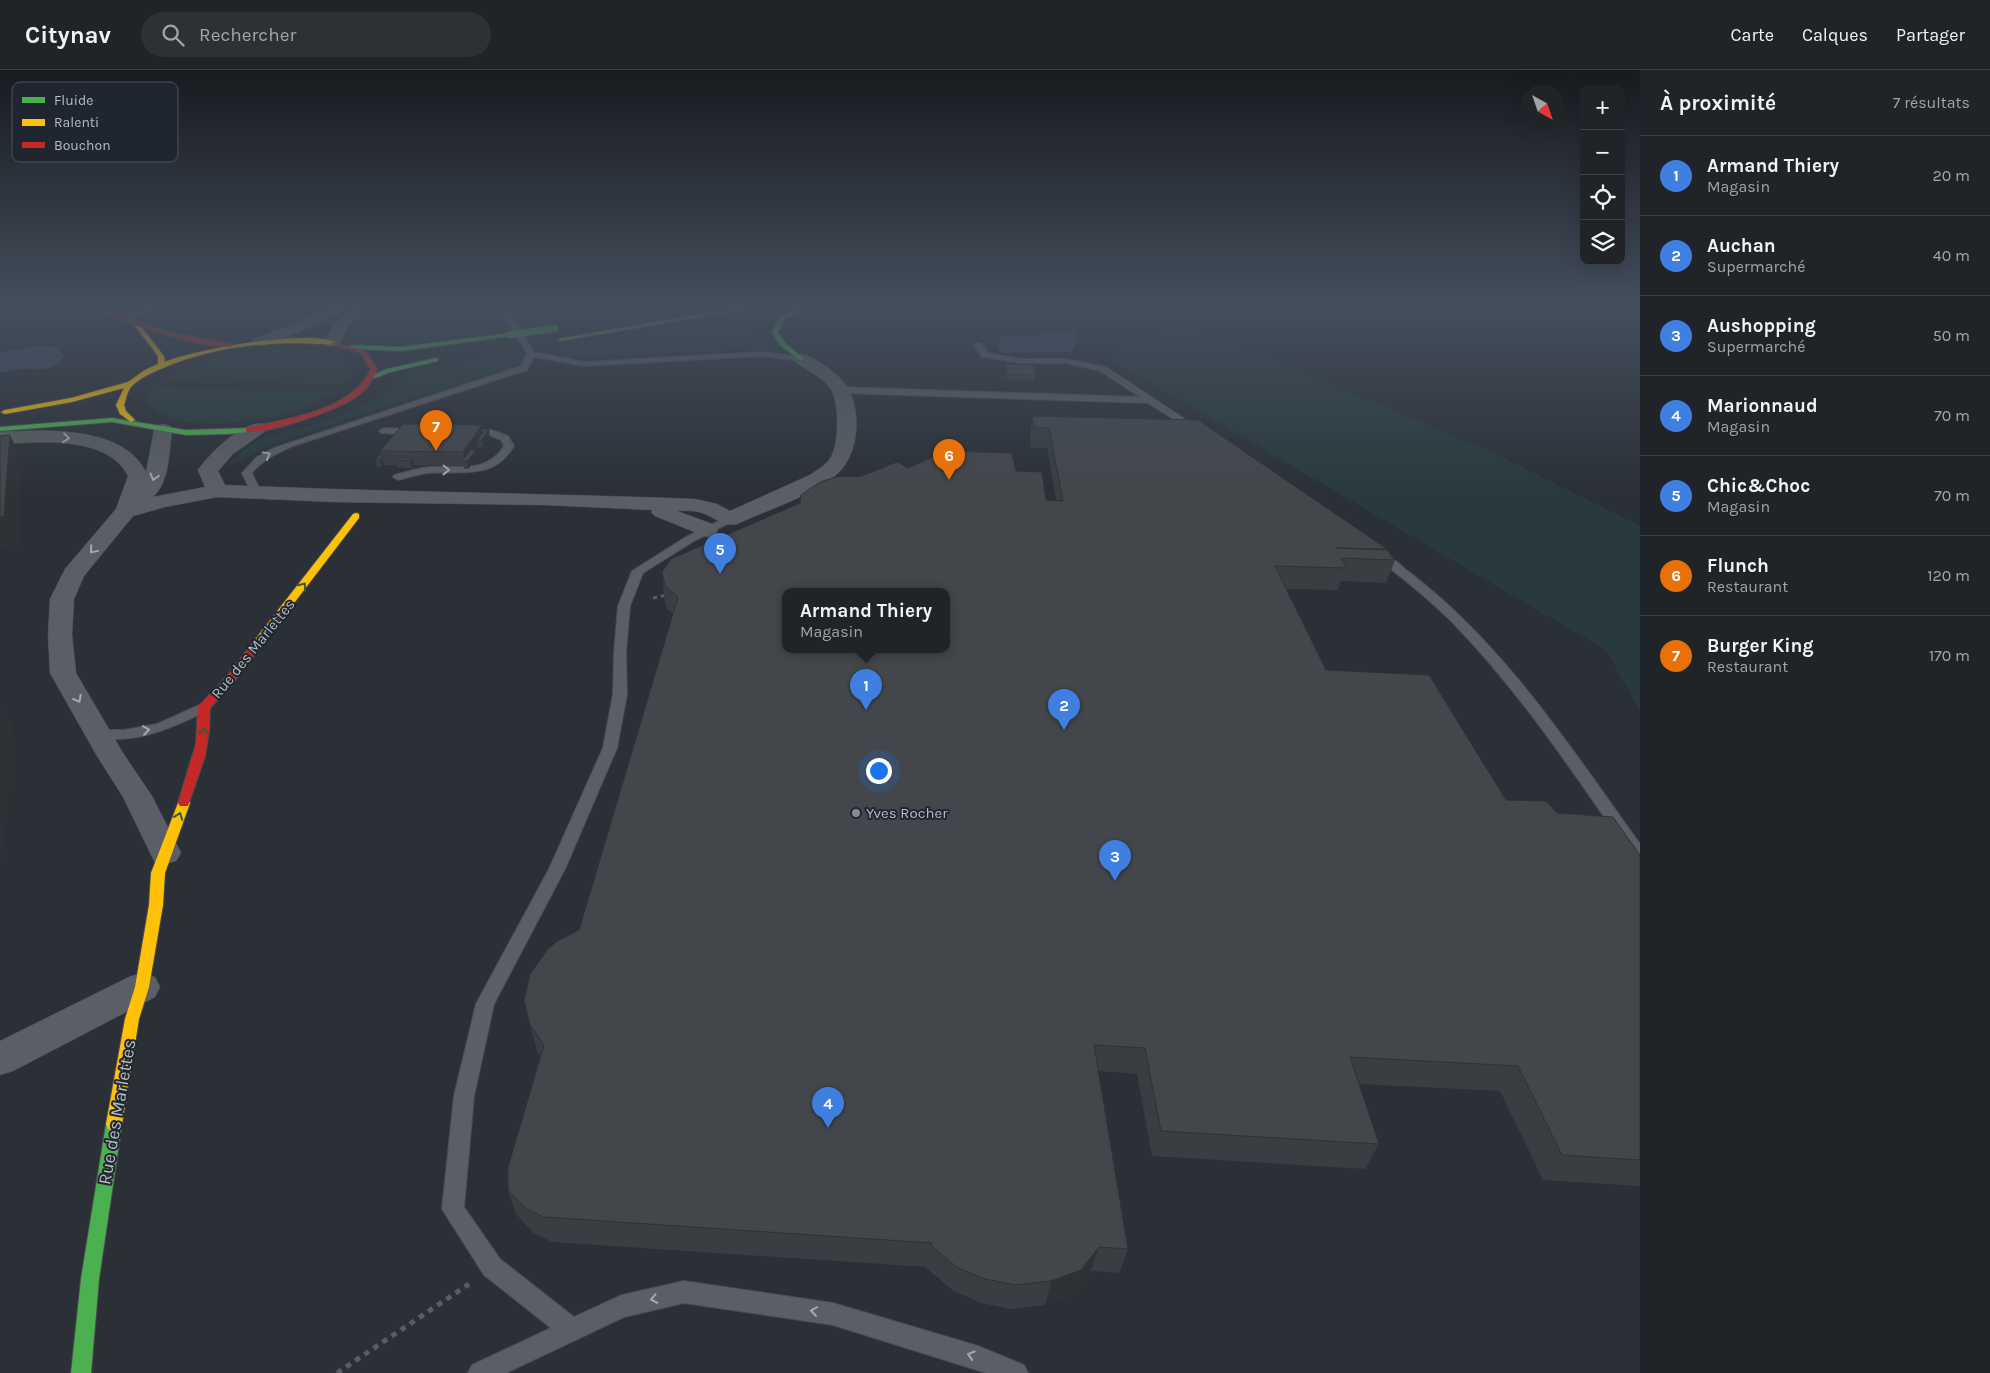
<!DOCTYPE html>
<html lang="fr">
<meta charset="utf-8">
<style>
:root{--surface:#202428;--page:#2d3034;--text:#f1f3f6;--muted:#a2a4a8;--line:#3d4145;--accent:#858b94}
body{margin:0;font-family:Karla,sans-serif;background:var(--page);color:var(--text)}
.controls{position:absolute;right:15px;top:15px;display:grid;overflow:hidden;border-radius:10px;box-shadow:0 5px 20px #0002}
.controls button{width:45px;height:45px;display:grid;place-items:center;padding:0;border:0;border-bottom:1px solid var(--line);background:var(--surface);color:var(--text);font:25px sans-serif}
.compass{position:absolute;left:1520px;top:15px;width:45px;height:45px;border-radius:50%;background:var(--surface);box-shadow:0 5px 20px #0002;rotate:140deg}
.you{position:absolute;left:878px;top:700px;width:18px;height:18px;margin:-12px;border:4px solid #fff;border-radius:50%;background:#1a73e8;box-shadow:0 0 0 8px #1a73e833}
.badge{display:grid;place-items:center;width:32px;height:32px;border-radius:50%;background:var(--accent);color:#fff;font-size:16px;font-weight:700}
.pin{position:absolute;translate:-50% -41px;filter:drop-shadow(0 1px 2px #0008)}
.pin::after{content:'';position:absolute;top:26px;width:18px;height:15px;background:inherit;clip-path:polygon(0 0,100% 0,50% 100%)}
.popup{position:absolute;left:782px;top:518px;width:168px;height:65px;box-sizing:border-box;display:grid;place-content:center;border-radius:10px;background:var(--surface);filter:drop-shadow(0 1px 4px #0005);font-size:16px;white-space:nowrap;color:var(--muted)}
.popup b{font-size:19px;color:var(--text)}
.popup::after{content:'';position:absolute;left:50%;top:100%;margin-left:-10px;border:10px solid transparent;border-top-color:var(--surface)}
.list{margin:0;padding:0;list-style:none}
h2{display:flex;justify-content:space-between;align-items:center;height:65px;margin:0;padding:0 20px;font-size:21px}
h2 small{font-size:16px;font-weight:400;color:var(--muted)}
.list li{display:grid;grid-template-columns:32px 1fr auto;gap:15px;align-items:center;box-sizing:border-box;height:80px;padding:0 20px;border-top:1px solid var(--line)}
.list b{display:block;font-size:19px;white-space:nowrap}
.list p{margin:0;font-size:16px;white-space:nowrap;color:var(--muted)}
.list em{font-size:16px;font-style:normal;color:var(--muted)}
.icon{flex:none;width:28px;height:28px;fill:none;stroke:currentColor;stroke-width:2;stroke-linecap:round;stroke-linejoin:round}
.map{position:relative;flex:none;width:1640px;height:1303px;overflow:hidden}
header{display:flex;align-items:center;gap:30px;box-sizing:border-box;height:70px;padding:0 25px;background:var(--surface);border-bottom:1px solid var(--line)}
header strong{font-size:24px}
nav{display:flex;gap:28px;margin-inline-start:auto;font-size:18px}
.search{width:350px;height:45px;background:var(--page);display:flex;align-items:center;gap:12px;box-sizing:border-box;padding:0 18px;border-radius:28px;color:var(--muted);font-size:19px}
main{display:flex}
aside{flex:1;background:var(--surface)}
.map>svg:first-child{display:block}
.green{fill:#293a3c}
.water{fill:#3c4a5d}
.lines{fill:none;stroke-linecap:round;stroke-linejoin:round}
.lane-casing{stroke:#494c51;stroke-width:2}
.street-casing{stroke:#494c51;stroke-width:1}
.fast-casing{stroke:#494c51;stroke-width:2}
.slow-casing{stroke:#494c51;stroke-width:2}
.jam-casing{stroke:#494c51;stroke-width:2}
.path-far2{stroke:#595d61;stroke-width:2.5;stroke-dasharray:3 3;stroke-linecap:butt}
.path-far1{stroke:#595d61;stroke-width:3;stroke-dasharray:4 4;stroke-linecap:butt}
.path{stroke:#595d61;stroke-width:5;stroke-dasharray:5.5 5.5;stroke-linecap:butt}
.lane{fill:#5b5e64;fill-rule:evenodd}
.street{fill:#5b5e64;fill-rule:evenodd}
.fast{fill:#4caf50;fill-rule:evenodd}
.slow{fill:#ffc107;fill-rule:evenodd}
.jam{fill:#c62828;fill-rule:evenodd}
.fast-bridge-casing{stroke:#494c53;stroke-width:8;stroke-linecap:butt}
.fast-bridge{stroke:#4caf50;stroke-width:7}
.wall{fill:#3a3d41}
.shaded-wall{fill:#2f3235}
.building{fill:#43474c;stroke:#2f3235;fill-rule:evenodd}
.oneway{stroke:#a4a9b2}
.oneway2{stroke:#315d3d}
.poi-dot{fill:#858b94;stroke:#1f2630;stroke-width:2}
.labels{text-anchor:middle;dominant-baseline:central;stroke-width:4;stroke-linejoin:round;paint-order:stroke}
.street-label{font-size:15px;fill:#b6bcc6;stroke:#1f2630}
.poi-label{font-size:15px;fill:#b6bcc6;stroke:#1f2630;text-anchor:start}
.near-street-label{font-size:18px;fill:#b6bcc6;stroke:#1f2630}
.key{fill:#1f2630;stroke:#4c535d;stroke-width:1}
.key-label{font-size:14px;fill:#b6bcc6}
</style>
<header>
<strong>Citynav</strong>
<div class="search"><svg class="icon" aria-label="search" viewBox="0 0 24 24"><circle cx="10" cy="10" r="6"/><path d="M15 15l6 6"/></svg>Rechercher</div>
<nav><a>Carte</a><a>Calques</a><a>Partager</a></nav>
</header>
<main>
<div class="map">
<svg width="1640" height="1303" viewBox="0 0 1640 1303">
<rect width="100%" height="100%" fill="#2b3036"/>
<!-- green -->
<path class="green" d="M368,237H483L503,262C470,266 384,281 355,268C352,266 349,263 346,260L355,246Z
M769,241L755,258L757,266L778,280L757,279L585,287L569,286L546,277Z
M1186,253L1494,383L1640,456V641L1606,580L1111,290L1131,266Z
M295,278C308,279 358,283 352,305C352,308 348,312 346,315L271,313V310C256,304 248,312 234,313C210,315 184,312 160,311C203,287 247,280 295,278Z
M517,283C517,296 510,298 499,302L372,341L274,374L227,397L243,380L264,368L319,353L351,341L375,329L404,306L428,298Z
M151,317L341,320C327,328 312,336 296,341C261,351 165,369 146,328Z"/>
<!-- water -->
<path class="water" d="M1051,261H1077L1074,278L1069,282L1002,283L998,276L1000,266H1038Z
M35,276L56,277L64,286C54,305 37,297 20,299C13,299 7,302 0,303V283Z"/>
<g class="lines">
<!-- lane casing -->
<g class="lane-casing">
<path id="lane" d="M148,237H160L125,251L118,249Z
M499,237H507L534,282L584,292L762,282L801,287L805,289L801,291L762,286L584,296L534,287L527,300L293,376C278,383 263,389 252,403L261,422L260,424H252L242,403L257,387L274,378L521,296L527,284Z
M975,273H981L988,283L1020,289H1066L1106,297L1200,359L1198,361H1192L1148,333L841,323L837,320L841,317L1140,327L1100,301L1066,293H1020L985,287H982L974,275Z
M384,358L415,359L420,362L415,365L381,363L379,361Z
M472,360H492L508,366L514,376C493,411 463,400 429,403C418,404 408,408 398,410L393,407L394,405C406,402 418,398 429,397C457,395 487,404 504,376L501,370L491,366L469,365V361Z
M729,446L734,449L733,451L694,471L643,503L630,536L626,583L627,624L617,678L565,799L494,934L474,1026L464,1137L500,1189L574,1247L622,1225L684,1211L833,1233L978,1276L1024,1295L1028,1303H986L833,1255L684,1233L624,1247L506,1303H468L472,1295L551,1258L484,1205L442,1139L454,1026L476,934L549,799L603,678L613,624L614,583L618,536L632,501L686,467Z
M1378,481C1389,483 1400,495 1409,502C1504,574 1571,678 1640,774V792L1634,790C1577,708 1522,624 1452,552C1428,528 1401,507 1374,486L1372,484L1374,482Z
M204,633L211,637L209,640C173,657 133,677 92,666L90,663L92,660H124L157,654Z"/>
</g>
<!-- street casing -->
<g class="street-casing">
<path id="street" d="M329,237H348L346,240L316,255L266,275H254L252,272L254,269L306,249Z
M351,237H368L348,256L338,276H326L324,273L334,254Z
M801,284C818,288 840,304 849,320C862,345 858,387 836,405C808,428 769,439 737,454C722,457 715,447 702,443C694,440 685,441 677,441L715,455L718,460L715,465L707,467L655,446L651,442L653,440L545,435L334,432L217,427L165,437L133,446L84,506L74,529L72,565L76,603L123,683L152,726L181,783L176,791L165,794L154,791L123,727L97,686L50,603L48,565L50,529L65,499L116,439L128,406C108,365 39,372 0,374V362C46,360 122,355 146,402L154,360L156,356L163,354L170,356L172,360C169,382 170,411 153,427L205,417L198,400C209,384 244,349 264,354L266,358L264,362L233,384L218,401L225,415C381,422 538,423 695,429L717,434L730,441L810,405C817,400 826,395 831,387C839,372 840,332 830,318C822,307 807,300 795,292L793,289L795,286Z
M142,903L155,907L160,917L155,927L13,1001L0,1005V971L129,907Z"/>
</g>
<!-- fast casing -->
<g class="fast-casing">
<path id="fast" d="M744,237H759L560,271L557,269Z
M797,237H805L785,249L778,262L785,273L803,288L804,289L801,291L780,275L772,262L780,247Z
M510,263L513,265L512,266L401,281L352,279L349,277L352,275L401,277Z
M436,288L438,289V291L391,302L372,309L369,307L387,299Z
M112,348L186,360L249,358L253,360L249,362L228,364L186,365L112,352L0,361V357Z
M114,1047L120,1049L122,1054L99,1209L91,1303H71L81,1209L106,1054L108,1049Z"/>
</g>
<!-- slow casing -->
<g class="slow-casing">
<path id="slow" d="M135,254H139L164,286L165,292C192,280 313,258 337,273L334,275C278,270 216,275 163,298C152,303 139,308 131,317C127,322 126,330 124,335L126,341L135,350L131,352L120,344L116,335L124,318L72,332L5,344L1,342L5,340L71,328L128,312L145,300L158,294V286L135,256Z
M356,443L359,444V448L262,575H254L253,573L254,571L353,444Z
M184,729L188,730L190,733L165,803L163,835L149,917L139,949L122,1054L120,1059L114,1061L108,1059L106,1054L125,949L135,917L149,835L151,803L178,733L180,730Z"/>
</g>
<!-- jam casing -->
<g class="jam-casing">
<path id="jam" d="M93,237H101L131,250L164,261L235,275C219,285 111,250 93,237Z
M332,272L365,281L377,299C373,309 369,317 360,324C342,339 269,364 246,362V358C287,349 352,341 371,299L361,283L332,274Z
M258,570L263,573L262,575L236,609L210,638L209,662L205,686L188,736H180L178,733L196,674L198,637L228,605L254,571Z"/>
</g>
<!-- path-far2 -->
<path class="path-far2" d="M665,525H667"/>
<!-- path-far1 -->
<path class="path-far1" d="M653,528L667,525"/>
<!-- path -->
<path class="path" d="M337,1303L469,1214"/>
<!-- lane -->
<use href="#lane" class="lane"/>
<!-- street -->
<use href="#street" class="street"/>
<!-- fast -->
<use href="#fast" class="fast"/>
<!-- slow -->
<use href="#slow" class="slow"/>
<!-- jam -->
<use href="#jam" class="jam"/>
<!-- fast-bridge casing -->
<g class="fast-bridge-casing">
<path id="fast-bridge" d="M510,265L555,258"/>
</g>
<!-- fast-bridge -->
<use href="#fast-bridge" class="fast-bridge"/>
</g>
<!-- wall -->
<path class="wall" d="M1006,294L1035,305L1034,311L1007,310L1006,301Z
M1032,346L1387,479L1386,480L1395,490L1386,513L1341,511L1338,520L1286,519L1326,600L1506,730L1557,743L1640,785V1116L1543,1110L1500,1021L1359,1014L1379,1074L1365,1099L1152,1086L1137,1004L1098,1001L1128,1179L1119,1203L1091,1201L1073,1224L1045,1235L1011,1239L981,1233L954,1221L926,1198V1197L552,1172L533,1163L516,1144L508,1120L541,987L537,981L530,955L579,860L673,544L667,539L664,525L662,502L862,406L908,398L1016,401L1046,430H1056L1047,378H1031L1030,366Z
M482,355L483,363L490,367L484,377L478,378L476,381L477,387L468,399H464V396L414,395L412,398H398L397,395H384L382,397H377L375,390L381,383L380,381Z"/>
<!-- shaded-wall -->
<path class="shaded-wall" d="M482,355L484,368L489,360L490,367L484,377L482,370H477L478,378L476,381L477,387L468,399L467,392H465L463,382Z
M10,365L23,392L19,475L0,479V447Z
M382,387L384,395L382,397L380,390Z
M412,388L414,395L412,398L410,391Z
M0,634L11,653L7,751L3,753L2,792H0Z
M1099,1177L1091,1201L1073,1224L1045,1235L1051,1211Z"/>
<!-- building -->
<path class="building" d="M1006,294L1034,295L1035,305L1007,304Z
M1032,346L1198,350L1387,479L1336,478L1387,480L1395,490L1341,488L1346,498L1275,496L1326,600L1429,605L1506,730L1546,731L1557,743L1613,747L1640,785V1090L1562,1085L1518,996L1350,987L1379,1074L1161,1061L1145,978L1094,975L1128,1179L1099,1177L1081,1200L1051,1211L1016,1215L985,1209L958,1198L929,1174L932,1173L544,1147L525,1138L508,1120V1097L544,975L530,955L524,931L530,904L548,879L556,872L579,860L678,527L665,516L662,502L671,489L800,433L801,425L820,412L836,407L862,406L897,392L908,398L946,381L1012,383L1016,401L1042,402L1046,430L1063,431L1049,358H1034ZM786,521H946V579H786Z
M403,354L482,355L463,382L380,381Z
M485,360H489L482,370H477Z
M10,365L4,446L0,447V366Z
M471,380H476L467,392L462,391Z
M381,383L382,387L380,390H375Z
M396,388H412L410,391L396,390Z"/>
<!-- one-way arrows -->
<defs><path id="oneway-chevron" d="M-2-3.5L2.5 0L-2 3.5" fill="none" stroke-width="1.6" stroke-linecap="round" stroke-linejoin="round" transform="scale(1.25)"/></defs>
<g class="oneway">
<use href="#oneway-chevron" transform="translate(66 368) rotate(7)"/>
<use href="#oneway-chevron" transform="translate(267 385) rotate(-29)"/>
<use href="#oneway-chevron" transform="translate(446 400) rotate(1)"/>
<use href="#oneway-chevron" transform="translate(154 407) rotate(106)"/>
<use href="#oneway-chevron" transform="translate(93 480) rotate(130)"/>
<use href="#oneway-chevron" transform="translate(78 629) rotate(61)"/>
<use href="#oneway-chevron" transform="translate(146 660) rotate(-8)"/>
<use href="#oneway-chevron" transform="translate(654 1229) rotate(168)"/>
<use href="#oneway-chevron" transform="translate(814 1241) rotate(-172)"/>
<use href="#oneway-chevron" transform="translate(971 1285) rotate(-163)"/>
</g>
<g class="oneway2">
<use href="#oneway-chevron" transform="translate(303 516) rotate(-52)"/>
<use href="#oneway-chevron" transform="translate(204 661) rotate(-82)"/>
<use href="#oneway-chevron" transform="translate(179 746) rotate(-70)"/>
</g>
<!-- sky -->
<linearGradient id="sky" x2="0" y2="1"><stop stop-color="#181a1e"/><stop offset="0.56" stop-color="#444e5d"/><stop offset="1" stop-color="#444e5d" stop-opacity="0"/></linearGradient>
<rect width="1640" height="420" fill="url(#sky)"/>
<!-- markers -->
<circle class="poi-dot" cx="856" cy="743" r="5"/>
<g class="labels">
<!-- street labels -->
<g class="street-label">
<text transform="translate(253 579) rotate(-51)">Rue des Marlettes</text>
</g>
<!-- poi labels -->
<g class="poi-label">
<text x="866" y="743">Yves Rocher</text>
</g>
<!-- near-street labels -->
<g class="near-street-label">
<text transform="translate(117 1042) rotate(-80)">Rue des Marlettes</text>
</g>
</g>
<!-- legend -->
<rect x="12" y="12" width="166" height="80" rx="8" class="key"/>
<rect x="22" y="27" width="23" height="6" fill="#4caf50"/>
<rect x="22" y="49" width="23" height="7" fill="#ffc107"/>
<rect x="22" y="72" width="23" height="6" fill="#c62828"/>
<g class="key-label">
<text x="54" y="35">Fluide</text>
<text x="54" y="57">Ralenti</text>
<text x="54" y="80">Bouchon</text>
</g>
</svg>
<div class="controls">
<button>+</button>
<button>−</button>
<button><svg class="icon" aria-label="locate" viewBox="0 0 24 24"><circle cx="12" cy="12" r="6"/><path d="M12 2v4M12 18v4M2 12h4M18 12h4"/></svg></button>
<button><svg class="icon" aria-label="layers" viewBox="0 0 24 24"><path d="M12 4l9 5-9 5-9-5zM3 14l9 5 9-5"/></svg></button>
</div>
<svg class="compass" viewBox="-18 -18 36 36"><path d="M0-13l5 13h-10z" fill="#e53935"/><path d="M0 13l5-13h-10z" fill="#a2a4a8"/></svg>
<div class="you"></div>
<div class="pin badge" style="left:866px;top:640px;background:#3f7fe0">1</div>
<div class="popup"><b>Armand Thiery</b>Magasin</div>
<div class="pin badge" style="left:1064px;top:660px;background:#3f7fe0">2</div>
<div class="pin badge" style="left:1115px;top:811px;background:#3f7fe0">3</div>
<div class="pin badge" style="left:828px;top:1058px;background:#3f7fe0">4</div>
<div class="pin badge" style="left:720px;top:504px;background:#3f7fe0">5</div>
<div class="pin badge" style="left:949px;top:410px;background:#e8710a">6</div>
<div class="pin badge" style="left:436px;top:381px;background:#e8710a">7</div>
</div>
<aside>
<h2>À proximité<small>7 résultats</small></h2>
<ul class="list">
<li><span class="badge" style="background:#3f7fe0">1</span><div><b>Armand Thiery</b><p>Magasin</p></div><em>20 m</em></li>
<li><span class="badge" style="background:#3f7fe0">2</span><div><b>Auchan</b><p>Supermarché</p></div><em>40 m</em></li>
<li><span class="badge" style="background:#3f7fe0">3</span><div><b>Aushopping</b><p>Supermarché</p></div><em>50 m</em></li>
<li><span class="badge" style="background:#3f7fe0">4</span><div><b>Marionnaud</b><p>Magasin</p></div><em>70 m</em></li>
<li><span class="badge" style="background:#3f7fe0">5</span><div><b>Chic&amp;Choc</b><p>Magasin</p></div><em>70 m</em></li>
<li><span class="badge" style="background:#e8710a">6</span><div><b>Flunch</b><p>Restaurant</p></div><em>120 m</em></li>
<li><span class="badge" style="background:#e8710a">7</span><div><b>Burger King</b><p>Restaurant</p></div><em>170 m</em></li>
</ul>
</aside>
</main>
